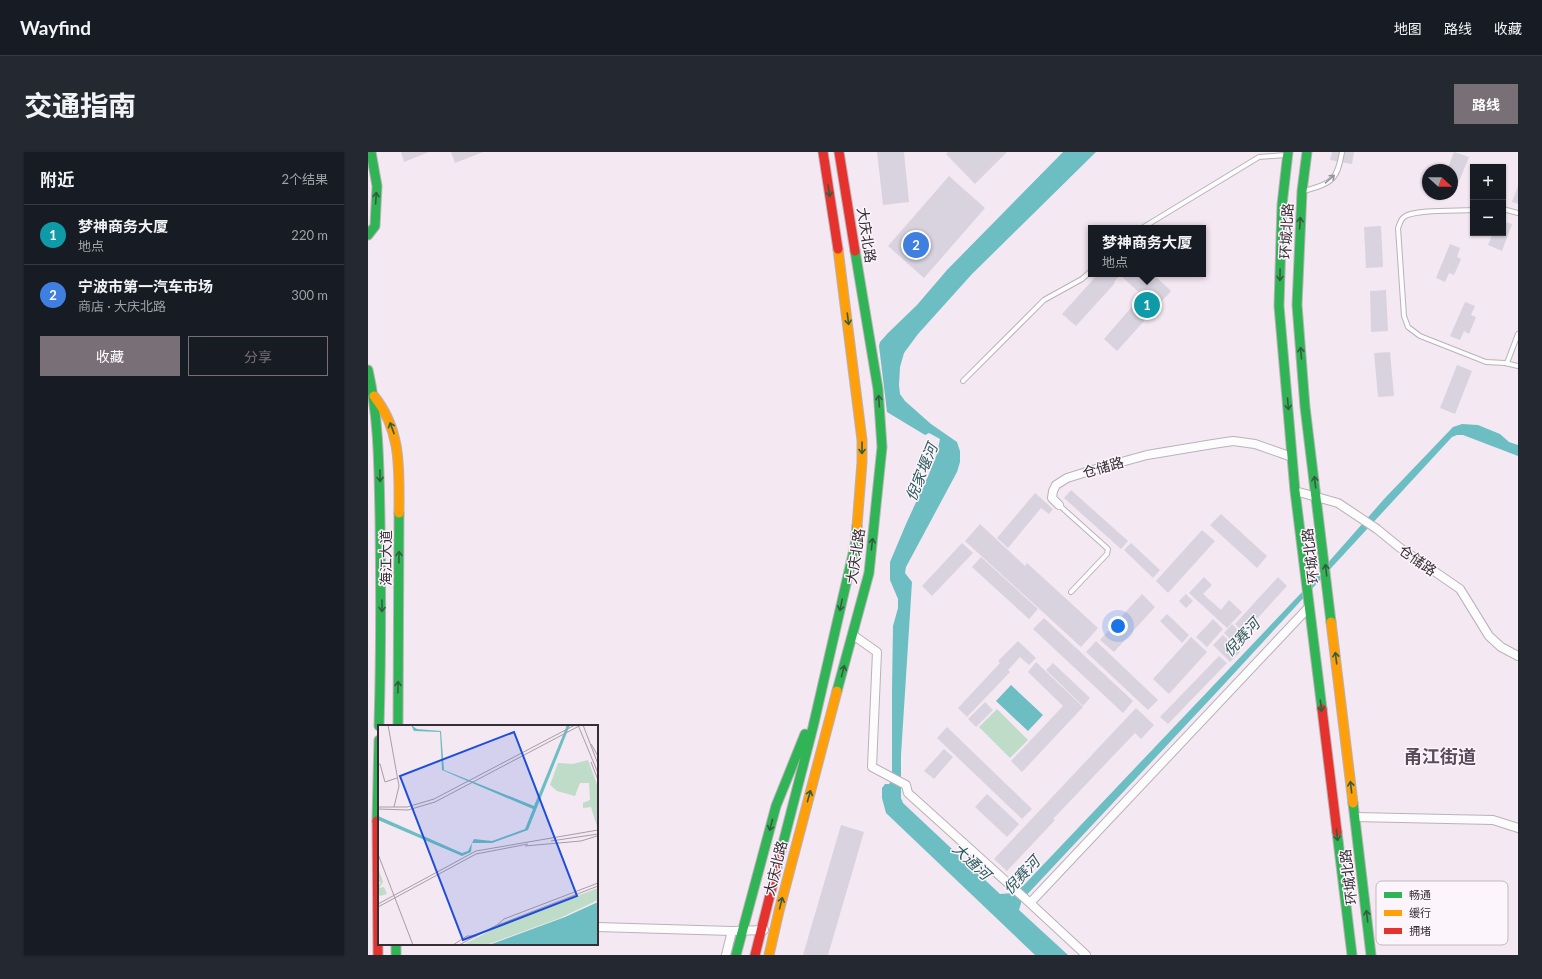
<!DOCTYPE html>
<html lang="zh">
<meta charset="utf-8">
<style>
:root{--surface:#171b24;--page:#242831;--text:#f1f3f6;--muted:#9ea1a6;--line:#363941;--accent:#786f77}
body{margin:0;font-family:Lato,"Noto Sans SC",sans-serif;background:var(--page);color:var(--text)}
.controls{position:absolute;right:12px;top:12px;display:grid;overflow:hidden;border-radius:0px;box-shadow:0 1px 3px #0004}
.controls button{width:36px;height:36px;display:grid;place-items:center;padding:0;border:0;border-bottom:1px solid var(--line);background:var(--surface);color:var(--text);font:20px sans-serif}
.compass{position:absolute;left:1054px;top:12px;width:36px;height:36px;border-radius:50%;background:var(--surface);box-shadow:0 1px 3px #0004;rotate:111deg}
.you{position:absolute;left:750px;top:474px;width:14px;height:14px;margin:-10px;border:3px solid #fff;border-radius:50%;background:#1a73e8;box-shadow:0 0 0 6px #1a73e833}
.badge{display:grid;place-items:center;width:26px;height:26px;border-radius:50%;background:var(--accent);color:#fff;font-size:13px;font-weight:700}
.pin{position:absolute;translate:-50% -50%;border:2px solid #fff;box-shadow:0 1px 4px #0006}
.popup{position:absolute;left:720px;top:73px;width:118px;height:52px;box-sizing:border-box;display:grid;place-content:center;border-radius:0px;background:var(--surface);filter:drop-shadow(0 1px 3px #0005);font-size:13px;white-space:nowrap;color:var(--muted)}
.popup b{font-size:15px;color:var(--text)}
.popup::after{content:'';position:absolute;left:50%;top:100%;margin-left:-8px;border:8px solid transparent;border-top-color:var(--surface)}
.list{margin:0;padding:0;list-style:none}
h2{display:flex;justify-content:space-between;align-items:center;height:52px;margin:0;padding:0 16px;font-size:17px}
h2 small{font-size:13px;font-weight:400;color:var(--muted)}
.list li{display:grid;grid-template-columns:26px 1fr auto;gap:12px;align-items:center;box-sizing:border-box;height:60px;padding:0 16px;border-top:1px solid var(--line)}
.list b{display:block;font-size:15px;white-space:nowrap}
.list p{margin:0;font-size:13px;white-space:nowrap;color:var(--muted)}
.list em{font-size:13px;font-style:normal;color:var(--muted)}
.actions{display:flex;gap:8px;padding:12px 16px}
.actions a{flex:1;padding:9px 0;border:1px solid var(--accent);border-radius:0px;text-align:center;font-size:14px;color:var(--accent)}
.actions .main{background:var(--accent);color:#fff}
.map{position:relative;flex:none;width:1150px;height:803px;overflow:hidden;border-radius:0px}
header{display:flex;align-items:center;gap:24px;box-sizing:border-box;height:56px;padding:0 20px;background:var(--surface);border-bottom:1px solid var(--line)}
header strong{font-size:19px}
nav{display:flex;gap:22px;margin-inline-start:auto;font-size:14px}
.intro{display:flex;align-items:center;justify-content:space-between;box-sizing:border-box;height:96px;padding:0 24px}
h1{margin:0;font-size:28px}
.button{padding:10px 18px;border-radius:0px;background:var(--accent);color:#fff;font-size:14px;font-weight:700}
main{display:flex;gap:24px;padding:0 24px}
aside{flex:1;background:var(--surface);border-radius:0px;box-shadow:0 1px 3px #0004}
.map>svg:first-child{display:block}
.green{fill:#bedcc7}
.water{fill:#6dbec3}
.building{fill:#d9d3df}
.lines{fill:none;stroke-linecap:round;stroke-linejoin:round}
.lane-casing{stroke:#bab2b9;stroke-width:6}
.street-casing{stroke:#bab2b9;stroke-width:10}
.fast-casing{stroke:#bab2b9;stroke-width:11}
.slow-casing{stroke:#bab2b9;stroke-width:11}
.jam-casing{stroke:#bab2b9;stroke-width:11}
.lane{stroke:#fdfcfd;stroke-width:4}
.street{stroke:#fdfcfd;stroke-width:8}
.fast{stroke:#30b455;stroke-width:9}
.slow{stroke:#ff9f0a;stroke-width:9}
.jam{stroke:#e5322d;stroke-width:9}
.oneway{stroke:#9a9599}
.oneway2{stroke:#345d40}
.labels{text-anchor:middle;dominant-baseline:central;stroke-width:3;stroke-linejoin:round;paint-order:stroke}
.street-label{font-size:14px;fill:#362e35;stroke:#fdf5fc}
.water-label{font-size:15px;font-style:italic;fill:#295a5b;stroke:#fdf5fc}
.district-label{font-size:18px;font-weight:bold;fill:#5b4b5a;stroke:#fdf5fc}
.inset-road{fill:none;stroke:#a89ea6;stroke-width:1}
.view{fill:#1d4ed8;fill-opacity:0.15;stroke:#1d4ed8;stroke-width:2}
.inset-edge{fill:none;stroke:#362e35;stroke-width:2}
.key{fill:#fdf5fc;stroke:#c1b9c0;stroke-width:1}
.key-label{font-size:11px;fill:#362e35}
</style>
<header>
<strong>Wayfind</strong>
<nav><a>地图</a><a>路线</a><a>收藏</a></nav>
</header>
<div class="intro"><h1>交通指南</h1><a class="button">路线</a></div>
<main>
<aside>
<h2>附近<small>2个结果</small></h2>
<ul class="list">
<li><span class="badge" style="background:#0f9aa8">1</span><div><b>梦神商务大厦</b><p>地点</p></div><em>220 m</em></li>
<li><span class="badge" style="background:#3f7fe0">2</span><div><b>宁波市第一汽车市场</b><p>商店 · 大庆北路</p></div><em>300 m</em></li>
</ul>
<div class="actions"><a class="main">收藏</a><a>分享</a></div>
</aside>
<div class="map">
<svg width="1150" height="803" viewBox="0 0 1150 803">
<rect width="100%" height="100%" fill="#f4e8f2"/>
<!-- green -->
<path class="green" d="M629,557L660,588L642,606L611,575Z"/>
<!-- water -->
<path class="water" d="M695,0H728L604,122L550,182L536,201L532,215L531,233L532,242L537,249L563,272L589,290L592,299V310L589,320L538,415L537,421L544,430L533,603V646L535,651L632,742L645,741L655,734L935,439L1017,346L1085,275L1094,272L1110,273L1132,282L1141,290L1150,293V304L1095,283H1089L1084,285L847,542L654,748L651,758L700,803H667L518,661L514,646V636L517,632H521L523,629L524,618V537L525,474L530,456V447L522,428V410L538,372L561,322L569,302L572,287L561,281L557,283L519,260L511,194L512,190L520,181L549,153L579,118Z
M643,533L675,563L660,579L628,549Z"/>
<!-- building -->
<path class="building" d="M33,0H61L36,10Z
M83,0H115L87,11Z
M509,0H536L541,50L515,53Z
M580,0H639L607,32L578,2Z
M964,0H986L984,12L962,8Z
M1086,0L1101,5L1085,44L1080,42H1084V18H1079Z
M581,24L617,56L556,126L520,94Z
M1150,34V52L1144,50Z
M1135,69L1144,72L1134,99L1120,93L1125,81H1135Z
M1013,74L1015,115L998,116L996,75Z
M1082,92L1092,96L1089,105L1093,107L1086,123L1081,121L1077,130L1068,126Z
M730,122H777L782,127L786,123L803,139L749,199L736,187L774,143L752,123L746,130L747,131L708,174L694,162Z
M1018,138L1020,179L1003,180L1002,139Z
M1097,150L1107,154L1103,163L1108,165L1101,182L1096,179L1092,188L1082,184Z
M1022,200L1026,244L1010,245L1006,201Z
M1089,213L1104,219L1087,262L1072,256Z
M703,338L760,389L753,397L696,346Z
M667,341L685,357L681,362L673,356L640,396L629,386Z
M853,362L899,404L889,416L842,373Z
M612,372L657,414L659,411L730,476L713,495L597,389Z
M834,378L847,389L800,441L788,429Z
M594,391L605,401L564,444L554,434Z
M763,391L792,418L785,426L756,398Z
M613,405L670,457L661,467L604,415Z
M836,425L844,433L835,442L853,458L861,448L874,460L859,476L821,441Z
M910,425L919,434L876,481L867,472Z
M774,442L787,455L746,500L732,488Z
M818,442L825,449L818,456L811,449Z
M799,462L821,483L814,491L792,469Z
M676,466L765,549L755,561L665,477Z
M845,467L855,477L839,495L828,485Z
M864,472L877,485L869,494L856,481Z
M855,483L872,500L862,510L845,493Z
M823,485L839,500L801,542L785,527Z
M650,489L668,506L661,513L652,505L640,518L642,520L599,565L590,556L632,511L630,509Z
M728,489L790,548L780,558L718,500Z
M851,504L859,511L800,572L792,565Z
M668,510L715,555L654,620L643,609L695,554L660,520Z
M685,511L722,546L715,554L678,518Z
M617,550L625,558L608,575L600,567Z
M768,556L786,573L773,587L767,581L685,667L687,668L639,719L626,707Z
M579,575L664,657L654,667L569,586Z
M576,597L585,605L566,627L556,619Z
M619,642L651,672L639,685L607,655Z
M473,673L496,680L460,803H435Z"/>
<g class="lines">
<!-- lane casing -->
<g class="lane-casing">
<path id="lane" d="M936,39C964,31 969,29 974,0
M1135,57L1150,61
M1105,58C1091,59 1045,57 1036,65C1032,68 1032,72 1030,76L1036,164L1040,175L1052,184L1118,210L1137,211L1150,214
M774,76L891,5L917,3
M1139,211L1150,182
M595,229L676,148L714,127L723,119
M691,353L740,397L739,402L703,440"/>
</g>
<!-- street casing -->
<g class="street-casing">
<path id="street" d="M927,339L970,351L1009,377L1031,395L1092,437L1121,484L1133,495L1150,504
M691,353L684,346L685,339L688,333L699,326L728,317L779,303L845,292L865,289L887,292L924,305
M485,483L509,500L504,615L538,633L540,641L662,751
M987,665L1125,668L1150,676
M229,775L364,779L396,778
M358,803L364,779
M718,803L662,751L941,455"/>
</g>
<!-- fast casing -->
<g class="fast-casing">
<path id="fast" d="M920,0L914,53L911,154L927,339L954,557
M939,0L934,39L929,153L937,255L963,470
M0,83L7,74L9,34L3,0
M0,218C11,267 11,316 12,367C13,436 13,505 11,574
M469,539L501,421L514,295L510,237L487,99
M30,574L31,361
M985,651L1003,803
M9,669L11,588
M969,680L984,803
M412,703L445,575L487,393L489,374
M28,792V803
M368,803L408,654L437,582"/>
</g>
<!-- slow casing -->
<g class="slow-casing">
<path id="slow" d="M470,97L494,288V310L489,374
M6,244C34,279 31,318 31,361
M963,470L985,651
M401,803L411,759L469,539"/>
</g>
<!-- jam casing -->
<g class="jam-casing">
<path id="jam" d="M455,0L470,97
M471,0L487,99
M954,557L969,680
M9,669L10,803
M387,803L412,703"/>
</g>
<!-- lane -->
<use href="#lane" class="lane"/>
<!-- street -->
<use href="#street" class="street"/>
<!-- fast -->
<use href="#fast" class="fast"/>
<!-- slow -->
<use href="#slow" class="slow"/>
<!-- jam -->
<use href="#jam" class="jam"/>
</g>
<!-- one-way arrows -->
<defs><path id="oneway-shaft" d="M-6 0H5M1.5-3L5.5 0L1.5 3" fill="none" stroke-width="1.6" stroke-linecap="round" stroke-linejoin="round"/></defs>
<use class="oneway" href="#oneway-shaft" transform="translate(962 27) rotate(-41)"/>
<g class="oneway2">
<use href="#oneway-shaft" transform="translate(461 39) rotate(81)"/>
<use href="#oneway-shaft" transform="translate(8 46) rotate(-86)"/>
<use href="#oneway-shaft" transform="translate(932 71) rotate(-86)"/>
<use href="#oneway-shaft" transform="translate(912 123) rotate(91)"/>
<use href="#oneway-shaft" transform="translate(480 167) rotate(83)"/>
<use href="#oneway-shaft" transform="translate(933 201) rotate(-95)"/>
<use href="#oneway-shaft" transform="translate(511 249) rotate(-94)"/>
<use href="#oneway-shaft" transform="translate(920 252) rotate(85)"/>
<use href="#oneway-shaft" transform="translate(24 276) rotate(-110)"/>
<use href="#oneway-shaft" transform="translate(494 296) rotate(90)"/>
<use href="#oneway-shaft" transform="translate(12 324) rotate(89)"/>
<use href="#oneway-shaft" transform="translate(947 330) rotate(-97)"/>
<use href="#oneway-shaft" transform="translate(504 392) rotate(-84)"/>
<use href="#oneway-shaft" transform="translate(31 405) rotate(-90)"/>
<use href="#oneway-shaft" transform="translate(958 418) rotate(-97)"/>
<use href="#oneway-shaft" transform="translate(473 453) rotate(102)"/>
<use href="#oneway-shaft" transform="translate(14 454) rotate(90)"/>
<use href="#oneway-shaft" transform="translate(968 506) rotate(-97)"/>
<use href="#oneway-shaft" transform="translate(475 519) rotate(-75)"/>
<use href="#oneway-shaft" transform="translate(30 535) rotate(-89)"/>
<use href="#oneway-shaft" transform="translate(953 554) rotate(83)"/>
<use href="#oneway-shaft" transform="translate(983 635) rotate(-97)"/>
<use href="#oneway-shaft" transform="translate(441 644) rotate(-74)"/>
<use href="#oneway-shaft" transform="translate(403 673) rotate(105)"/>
<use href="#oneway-shaft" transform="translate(969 683) rotate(83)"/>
<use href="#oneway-shaft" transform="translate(413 751) rotate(-76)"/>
<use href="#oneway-shaft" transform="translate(999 764) rotate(-97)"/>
</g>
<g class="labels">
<!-- street labels -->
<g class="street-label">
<text transform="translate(918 79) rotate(-87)">环城北路</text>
<text transform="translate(499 83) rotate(81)">大庆北路</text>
<text transform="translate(735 315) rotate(-16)">仓储路</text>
<text transform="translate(487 404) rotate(-81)">大庆北路</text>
<text transform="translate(942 404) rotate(-97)">环城北路</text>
<text transform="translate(17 406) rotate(-90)">海江大道</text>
<text transform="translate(1050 408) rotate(35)">仓储路</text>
<text transform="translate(407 716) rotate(-76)">大庆北路</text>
<text transform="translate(980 725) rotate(-97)">环城北路</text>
</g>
<!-- water labels -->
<g class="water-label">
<text transform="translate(553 320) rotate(-68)">倪家堰河</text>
<text transform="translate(873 485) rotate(-47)">倪赛河</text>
<text transform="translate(604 709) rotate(43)">大通河</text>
<text transform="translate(653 723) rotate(-47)">倪赛河</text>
</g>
<!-- district labels -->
<g class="district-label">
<text x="1072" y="604">甬江街道</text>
</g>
</g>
<!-- overview -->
<g transform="translate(10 573)">
<rect width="220" height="220" fill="#f4e8f2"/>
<path d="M210,35L220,62L219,102L213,82L205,83V78L212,75L211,58H202L197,71L179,66L172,60L180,38L195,39ZM0,143L5,157L1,163L6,162L9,169L2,171L0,169V161L3,157H0ZM220,163V175L182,193L108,220H85L123,200Z" fill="#bedcc7"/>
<path d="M33,0L39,4L63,6L66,45L156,81L189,0H192L150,105L114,118H94L93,127L84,131L0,95V91L84,128L90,126L96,114L114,116L147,104L155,84L64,45L62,7L36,6ZM220,177V220H111L187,192Z" fill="#6dbec3"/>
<path class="inset-road" d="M10,0L21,61L16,82M200,0L220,48M205,0L220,39M213,19L220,31M213,37L220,55M0,39H2L7,57L19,53M0,82H29L56,74L197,0M0,84L30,85L57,77L203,0M173,116L220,109M147,121L203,116L219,111M0,129L35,220M0,179L98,126L220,105M0,182L98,129L150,119M119,200L126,194L220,158M120,200L220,161M75,220L89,211H99M81,220L119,200"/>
<path class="view" d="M136,7L199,171L85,215L22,51Z"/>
<rect width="220" height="220" class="inset-edge"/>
</g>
<!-- legend -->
<rect x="1008" y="729" width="132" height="64" rx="6" class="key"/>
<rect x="1016" y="740" width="18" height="6" fill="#30b455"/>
<rect x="1016" y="758" width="18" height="6" fill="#ff9f0a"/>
<rect x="1016" y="776" width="18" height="6" fill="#e5322d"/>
<g class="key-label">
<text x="1041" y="747">畅通</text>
<text x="1041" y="765">缓行</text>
<text x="1041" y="783">拥堵</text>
</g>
</svg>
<div class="controls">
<button>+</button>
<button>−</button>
</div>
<svg class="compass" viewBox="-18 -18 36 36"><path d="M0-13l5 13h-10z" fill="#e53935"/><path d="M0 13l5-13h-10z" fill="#9ea1a6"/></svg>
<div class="you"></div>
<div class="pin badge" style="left:779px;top:153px;background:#0f9aa8">1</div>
<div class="popup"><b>梦神商务大厦</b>地点</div>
<div class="pin badge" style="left:548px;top:93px;background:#3f7fe0">2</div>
</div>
</main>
